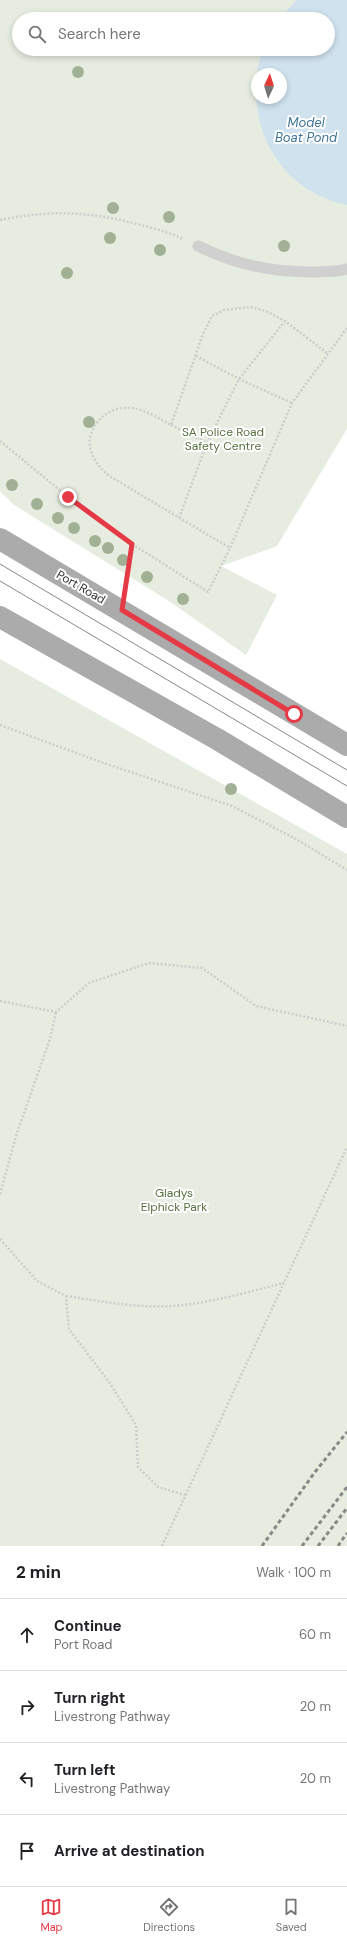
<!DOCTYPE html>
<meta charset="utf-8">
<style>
:root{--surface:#fff;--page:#f6f6f6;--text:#202124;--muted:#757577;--line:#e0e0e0;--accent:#e63946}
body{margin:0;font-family:"DM Sans",sans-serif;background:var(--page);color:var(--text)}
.compass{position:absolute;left:251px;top:68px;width:36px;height:36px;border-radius:50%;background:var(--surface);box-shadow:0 2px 6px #0003;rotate:4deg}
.stop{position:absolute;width:12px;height:12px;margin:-9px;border:3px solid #e63946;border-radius:50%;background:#fff}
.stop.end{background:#e63946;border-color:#fff;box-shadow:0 1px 4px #0008}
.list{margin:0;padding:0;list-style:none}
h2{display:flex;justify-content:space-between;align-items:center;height:52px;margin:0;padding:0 16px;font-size:17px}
h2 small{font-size:13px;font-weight:400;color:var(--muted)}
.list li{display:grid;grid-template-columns:26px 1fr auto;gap:12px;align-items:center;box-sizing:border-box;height:72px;padding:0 16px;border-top:1px solid var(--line)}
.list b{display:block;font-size:15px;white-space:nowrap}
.list p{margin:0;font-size:13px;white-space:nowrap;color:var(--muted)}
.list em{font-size:13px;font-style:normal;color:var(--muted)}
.icon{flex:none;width:22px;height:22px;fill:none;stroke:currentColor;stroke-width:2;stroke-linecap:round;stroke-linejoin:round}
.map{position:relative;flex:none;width:347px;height:1546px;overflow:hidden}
.search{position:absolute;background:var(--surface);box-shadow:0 2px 6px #0003;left:12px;right:12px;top:12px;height:44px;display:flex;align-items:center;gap:10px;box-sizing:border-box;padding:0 14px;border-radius:22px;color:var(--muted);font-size:15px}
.sheet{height:340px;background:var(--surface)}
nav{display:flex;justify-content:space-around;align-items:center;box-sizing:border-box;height:56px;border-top:1px solid var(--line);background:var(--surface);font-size:11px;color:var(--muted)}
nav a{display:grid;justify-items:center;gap:2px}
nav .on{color:var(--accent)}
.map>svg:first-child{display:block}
.green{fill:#e6ecdf;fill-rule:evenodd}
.water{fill:#cfe2ee;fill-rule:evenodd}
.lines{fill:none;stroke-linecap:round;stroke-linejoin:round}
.path{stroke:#cdcdcd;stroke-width:2.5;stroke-dasharray:2 2;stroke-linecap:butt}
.lane{stroke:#d0d0d0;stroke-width:11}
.primary{stroke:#ababab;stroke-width:22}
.tram{stroke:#888;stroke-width:1}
.rail{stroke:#888;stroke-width:3;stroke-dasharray:4 3;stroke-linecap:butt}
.tree{fill:#a2b095}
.route{stroke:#e63946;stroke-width:5}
.labels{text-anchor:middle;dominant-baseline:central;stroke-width:4;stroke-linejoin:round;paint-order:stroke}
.park-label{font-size:12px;fill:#56703f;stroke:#fff}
.street-label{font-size:12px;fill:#333;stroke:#fff}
.water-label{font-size:13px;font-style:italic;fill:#3f7597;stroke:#fff}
</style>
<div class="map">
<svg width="347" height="1546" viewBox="0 0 347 1546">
<rect width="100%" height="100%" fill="#fff"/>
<!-- green -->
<path class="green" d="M0,0H347V429L277,546L221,566L277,595L246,655L169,601L14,505L0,491ZM19,19H328V49H19ZM257,74H281V98H257Z
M0,659L347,854V1546H0Z"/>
<!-- water -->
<path class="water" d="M297,0H347V205C273,189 242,118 262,49H328V19H279ZM257,74H281V98H257Z"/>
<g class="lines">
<!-- path -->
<path class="path" d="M0,220C50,210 87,211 137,224C152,228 169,232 183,239
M327,353L285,321L266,311L250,307L224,310L212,316L203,334L171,425C156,417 141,406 123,408C104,409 84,431 91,451C95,462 101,470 111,477L230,548L292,403L347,328
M196,356L239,379L292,403
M171,425L207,443
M0,441L79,506L132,544L125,589
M179,518L207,443L239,379L285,321
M132,544L208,592L230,548
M0,725L101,762L232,806L296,839L347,870
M0,1001L56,1012L89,983L149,963L202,968L256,1006L347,1026
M0,1194L16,1136L50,1039L56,1012
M0,1239L37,1281L66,1296L69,1329L109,1382L136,1425L138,1467L158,1487L185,1495
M66,1296C100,1301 135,1308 170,1306C208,1304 247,1292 284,1283
M162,1546L347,1147"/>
<!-- lane -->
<path class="lane" d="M198,246C236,265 275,273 317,272C327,271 337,272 347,269"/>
<!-- primary -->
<path class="primary" d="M0,539L347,745
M0,617L217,739L347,817"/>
<!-- tram -->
<path class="tram" d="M0,564L347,770
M0,581L347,786"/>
<!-- rail -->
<path class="rail" d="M262,1546L315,1472L347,1432
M302,1546L347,1487
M318,1546L347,1508
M338,1546L347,1533"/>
</g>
<!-- trees -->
<g class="tree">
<circle cx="78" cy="72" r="6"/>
<circle cx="113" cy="208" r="6"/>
<circle cx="169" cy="217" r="6"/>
<circle cx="110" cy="238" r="6"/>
<circle cx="284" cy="246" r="6"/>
<circle cx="160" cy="250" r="6"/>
<circle cx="67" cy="273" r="6"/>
<circle cx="89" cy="422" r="6"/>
<circle cx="12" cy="485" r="6"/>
<circle cx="37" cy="504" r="6"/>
<circle cx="58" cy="518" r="6"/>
<circle cx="74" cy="528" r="6"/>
<circle cx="95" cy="541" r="6"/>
<circle cx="108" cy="548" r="6"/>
<circle cx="123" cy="560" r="6"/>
<circle cx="147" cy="577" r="6"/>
<circle cx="183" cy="599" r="6"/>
<circle cx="231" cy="789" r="6"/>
</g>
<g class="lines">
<!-- route -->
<path class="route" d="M68,497L132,544L122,610L294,714"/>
</g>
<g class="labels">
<!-- park labels -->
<g class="park-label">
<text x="223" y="432">SA Police Road<tspan x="223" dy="14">Safety Centre</tspan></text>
<text x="174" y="1193">Gladys<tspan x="174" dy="14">Elphick Park</tspan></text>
</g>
<!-- street labels -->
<g class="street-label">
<text transform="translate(81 587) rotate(30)">Port Road</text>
</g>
<!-- water labels -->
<g class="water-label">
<text x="306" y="122">Model<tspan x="306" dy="15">Boat Pond</tspan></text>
</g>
</g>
</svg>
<svg class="compass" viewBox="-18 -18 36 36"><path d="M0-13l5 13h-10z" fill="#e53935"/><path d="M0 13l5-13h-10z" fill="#757577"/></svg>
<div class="stop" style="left:294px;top:714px"></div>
<div class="stop end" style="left:68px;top:497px"></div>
<div class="search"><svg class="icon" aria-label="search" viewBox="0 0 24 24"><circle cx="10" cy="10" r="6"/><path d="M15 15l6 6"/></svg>Search here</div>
</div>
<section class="sheet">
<h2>2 min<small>Walk · 100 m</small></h2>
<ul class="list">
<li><svg class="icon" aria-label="ahead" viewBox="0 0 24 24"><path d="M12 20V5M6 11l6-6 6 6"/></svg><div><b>Continue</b><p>Port Road</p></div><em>60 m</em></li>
<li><svg class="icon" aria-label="right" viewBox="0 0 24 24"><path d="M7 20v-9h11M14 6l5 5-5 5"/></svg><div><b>Turn right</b><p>Livestrong Pathway</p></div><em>20 m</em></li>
<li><svg class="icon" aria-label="left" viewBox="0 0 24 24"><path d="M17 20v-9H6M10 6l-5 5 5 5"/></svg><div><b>Turn left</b><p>Livestrong Pathway</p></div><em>20 m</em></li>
<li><svg class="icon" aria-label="arrive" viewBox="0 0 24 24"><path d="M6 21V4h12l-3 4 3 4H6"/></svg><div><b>Arrive at destination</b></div></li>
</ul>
</section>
<nav>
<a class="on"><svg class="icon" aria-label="map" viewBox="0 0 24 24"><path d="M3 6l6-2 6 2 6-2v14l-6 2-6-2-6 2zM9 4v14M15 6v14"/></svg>Map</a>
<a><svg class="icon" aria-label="directions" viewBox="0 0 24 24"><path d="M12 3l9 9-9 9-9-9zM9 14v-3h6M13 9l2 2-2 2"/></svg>Directions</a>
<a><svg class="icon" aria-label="saved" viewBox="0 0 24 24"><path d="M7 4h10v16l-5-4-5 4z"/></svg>Saved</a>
</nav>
